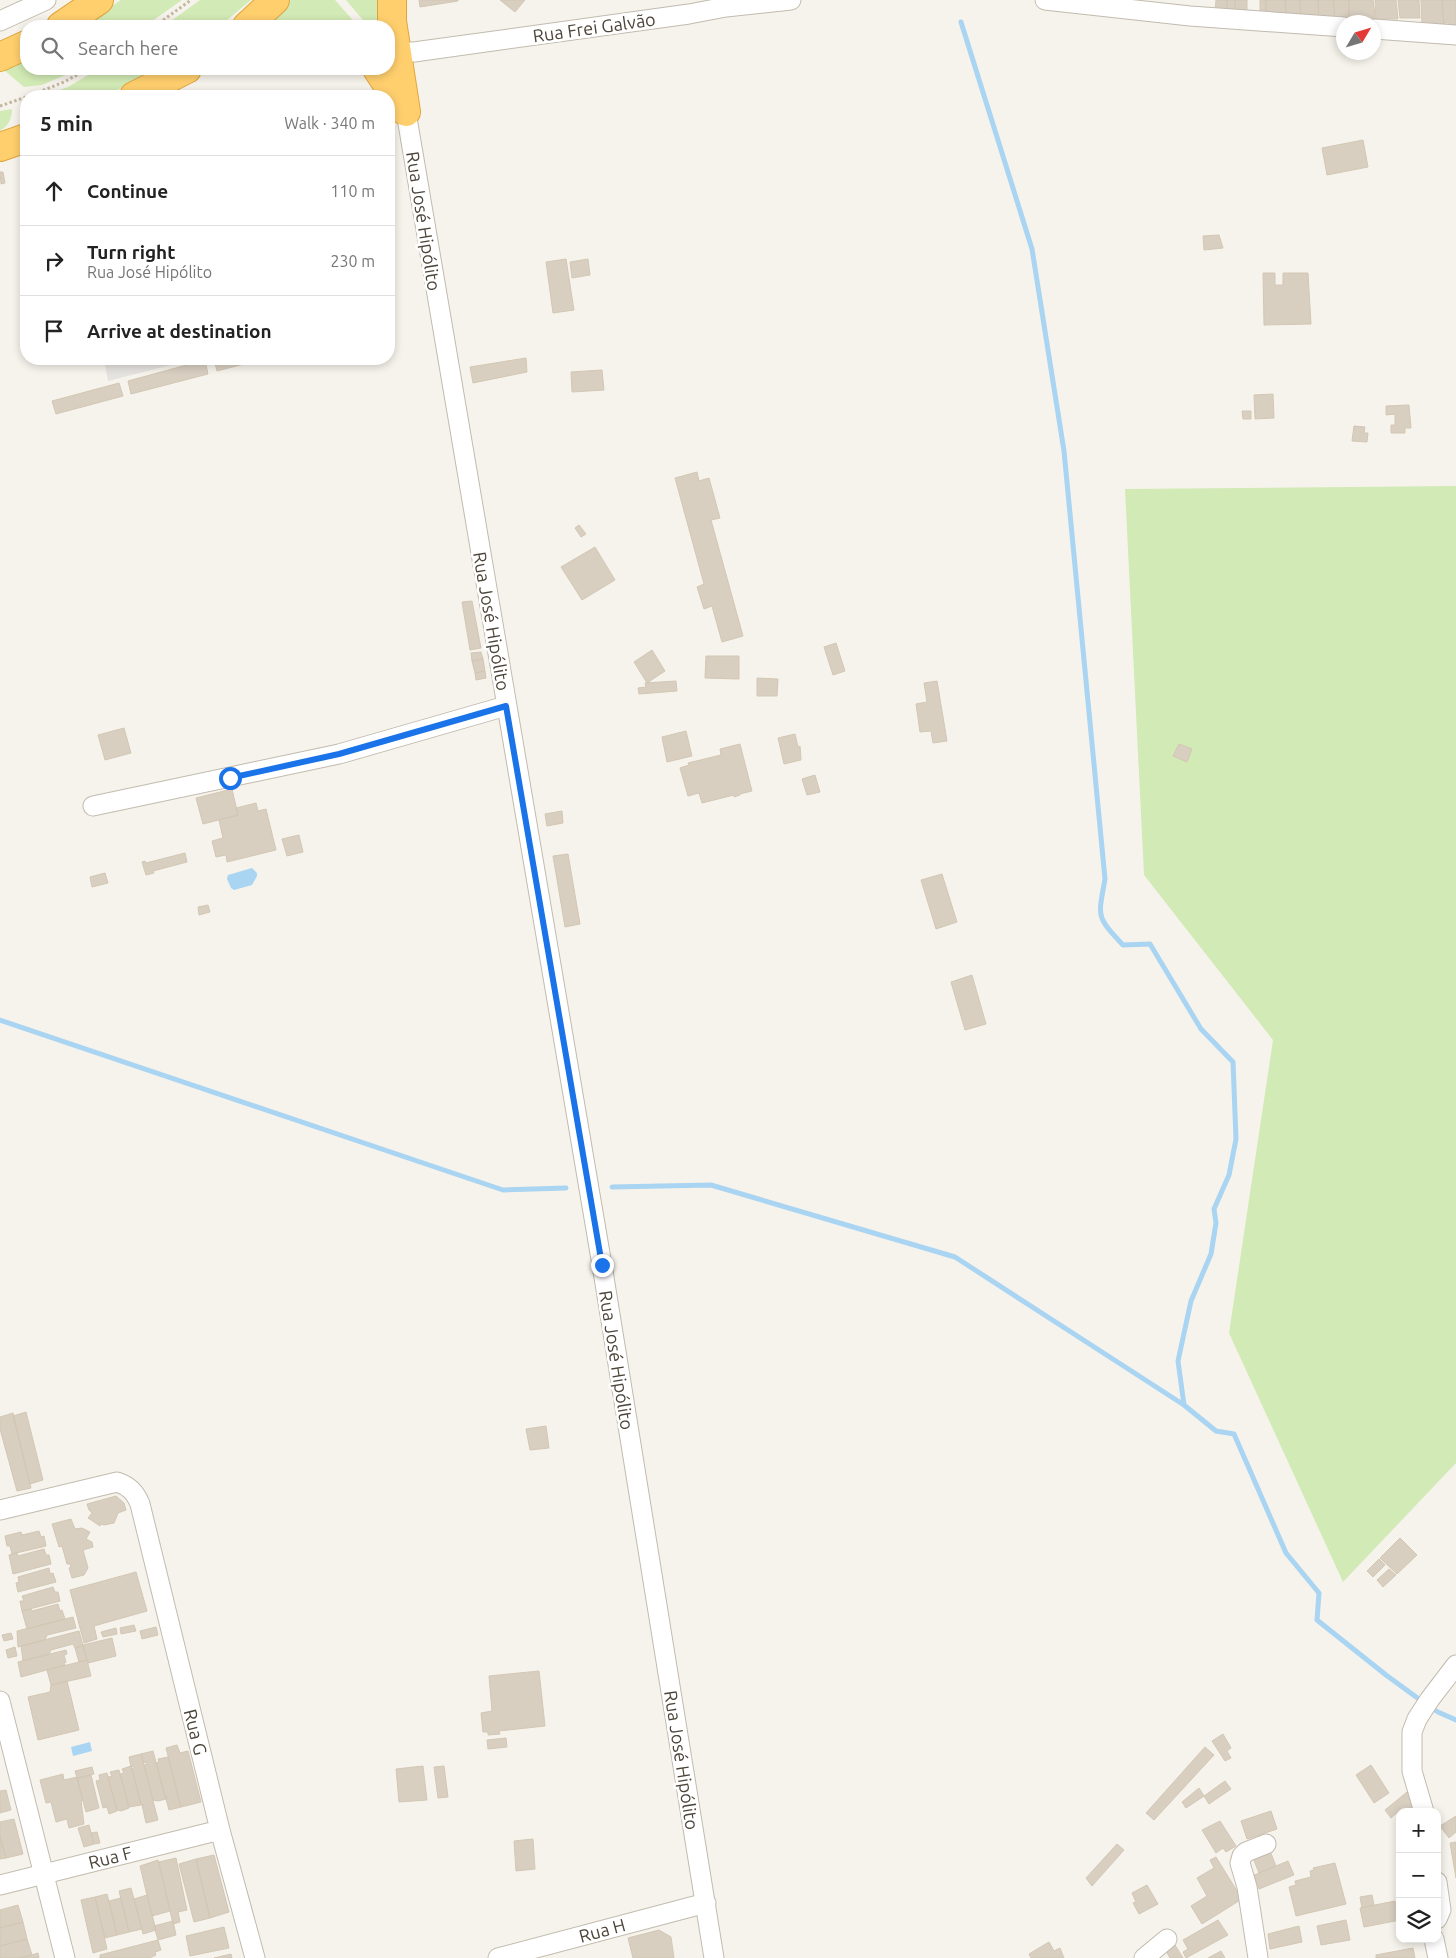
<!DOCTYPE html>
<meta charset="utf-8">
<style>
:root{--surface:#fff;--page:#f2f2f2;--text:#222;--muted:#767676;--line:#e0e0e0}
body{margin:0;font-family:Ubuntu,sans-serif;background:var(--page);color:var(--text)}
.controls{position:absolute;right:15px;bottom:15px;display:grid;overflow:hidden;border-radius:10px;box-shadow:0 2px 8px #0003}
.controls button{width:45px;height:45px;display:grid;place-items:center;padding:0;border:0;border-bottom:1px solid var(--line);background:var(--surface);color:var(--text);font:25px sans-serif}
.compass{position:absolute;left:1336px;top:15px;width:45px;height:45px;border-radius:50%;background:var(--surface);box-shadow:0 2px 8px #0003;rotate:52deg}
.stop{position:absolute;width:15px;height:15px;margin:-11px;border:4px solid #1a73e8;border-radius:50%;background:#fff}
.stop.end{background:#1a73e8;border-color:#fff;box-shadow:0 1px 5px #0008}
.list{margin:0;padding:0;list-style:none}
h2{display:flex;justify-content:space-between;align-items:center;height:65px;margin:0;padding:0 20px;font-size:21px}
h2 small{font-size:16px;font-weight:400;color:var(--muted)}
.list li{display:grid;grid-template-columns:32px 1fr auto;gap:15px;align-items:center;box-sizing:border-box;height:70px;padding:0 20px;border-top:1px solid var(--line)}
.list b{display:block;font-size:19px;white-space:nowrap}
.list p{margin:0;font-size:16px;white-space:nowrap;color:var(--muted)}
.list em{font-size:16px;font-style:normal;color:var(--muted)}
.icon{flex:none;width:28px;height:28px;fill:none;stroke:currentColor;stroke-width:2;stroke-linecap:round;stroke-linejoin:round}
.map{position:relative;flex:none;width:1456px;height:1958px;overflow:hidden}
.search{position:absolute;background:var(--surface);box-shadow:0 2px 8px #0003;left:20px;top:20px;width:375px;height:55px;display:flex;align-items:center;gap:12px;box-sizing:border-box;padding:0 18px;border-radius:20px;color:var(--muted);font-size:19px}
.panel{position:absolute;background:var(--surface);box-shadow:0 2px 8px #0003;left:20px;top:90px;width:375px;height:275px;border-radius:20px}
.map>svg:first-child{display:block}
.green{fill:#d2eab5}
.parking{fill:#e5e3e0}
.water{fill:#a9d4f2}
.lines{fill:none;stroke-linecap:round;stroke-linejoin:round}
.stream{stroke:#a9d4f2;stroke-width:5}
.building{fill:#d8cfc1;stroke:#d3c7b4}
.minor-casing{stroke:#c2bbae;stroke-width:21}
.highway-casing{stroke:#e0a43c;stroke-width:30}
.path{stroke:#c4b79f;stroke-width:3;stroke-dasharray:2.5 2.5;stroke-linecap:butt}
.minor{stroke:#fff;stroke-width:19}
.highway{stroke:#ffcf6e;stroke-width:28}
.route{stroke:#1a73e8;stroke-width:6}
.labels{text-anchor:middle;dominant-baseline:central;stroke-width:5;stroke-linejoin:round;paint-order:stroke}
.street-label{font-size:18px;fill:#4b4439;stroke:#fff}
</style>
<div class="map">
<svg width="1456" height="1958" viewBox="0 0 1456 1958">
<rect width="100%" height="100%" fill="#f6f3ec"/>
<!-- green -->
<path class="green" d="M121,0H182L145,26H82Z
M200,0H251L220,26H164Z
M291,0H335L358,26C327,26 299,21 268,23Z
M346,0H382L383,26H368Z
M26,58V69H79L42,85L24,87L4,70Z
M98,69H160L105,96H42L68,87Z
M12,109C12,119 9,125 0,131V111Z
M1456,486V1463L1343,1582L1229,1333L1273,1040L1144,875L1125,489Z"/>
<!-- parking -->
<path class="parking" d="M104,359H195L108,381Z"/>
<!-- water -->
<path class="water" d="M252,868L257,873V876L252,885L234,890L231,888L227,879L228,875Z
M90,1742L92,1751L73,1756L71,1747Z"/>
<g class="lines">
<!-- stream -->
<path class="stream" d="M961,22L1032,249L1064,451L1105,879C1098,918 1096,916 1123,945L1150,944L1201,1029L1233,1062L1236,1139L1229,1175L1214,1209L1216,1223L1211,1254L1191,1301L1178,1361L1184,1405
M0,1020L503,1190L566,1188
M612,1187L711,1185L955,1257L1184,1405L1216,1431L1234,1434L1286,1553L1319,1593L1317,1620L1386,1675L1423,1702
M1430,1707L1438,1712L1456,1720"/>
</g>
<!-- building -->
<path class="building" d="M419,0H458V1L420,7Z
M500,0H525L515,12Z
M1216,0H1227V12H1215Z
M1227,0H1235V13L1227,12Z
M1235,0H1247V12L1235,11Z
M1260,0H1266V14L1260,13Z
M1266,0H1285L1286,14L1266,15Z
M1285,0H1300L1301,18L1287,17Z
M1300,0H1318L1319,19L1301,18Z
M1318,0H1333L1335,20H1329V16H1321V19H1319Z
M1333,0H1349V22L1335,20Z
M1349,0H1373L1376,24L1370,22V19L1349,21Z
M1375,0H1396L1398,19H1376Z
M1398,0H1419L1420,18H1400Z
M1421,0H1442L1444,29L1436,28L1435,23L1422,24Z
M1442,0H1456V30L1449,29V23H1445V29H1444Z
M1363,140L1368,167L1327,175L1322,148Z
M0,172H3L5,183L1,184Z
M1219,235L1223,248L1204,250L1203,236Z
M566,259L574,310L553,313L546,262Z
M588,259L590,275L572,278L570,262Z
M1263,273H1275V285H1283V273H1308L1311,324L1264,325Z
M526,358L527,372L473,383L470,367Z
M214,359H263L217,371Z
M205,360L208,374L131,394L128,381Z
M602,370L604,390L572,392L571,372Z
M119,383L123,396L56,414L52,401Z
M1273,394L1274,418L1255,419L1254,395Z
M1409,405L1411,428H1405V433H1391V425H1395V414L1386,415V406Z
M1242,411H1251V419H1243Z
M1354,426L1365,427L1364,433H1368L1367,442L1352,441Z
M697,472L699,481L709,478L720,518L711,520L743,636L722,642L712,606L704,609L697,587L704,584L675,478Z
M579,525L586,534L581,537L575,528Z
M595,547L615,580L582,600L561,567Z
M472,601L481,648L470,650L462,602Z
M836,643L845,671L833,675L824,647Z
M652,650L665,671L647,683L634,662Z
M481,652L483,659L472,661L471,653Z
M706,656H739V679L705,678Z
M483,659L485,671L475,673L472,661Z
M485,671L486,678L476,680L475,673Z
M757,678L778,679L777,696H757Z
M676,681L677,691L639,694L638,688L646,687L645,683Z
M937,681L947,741L933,743L931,731L920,732L916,704L927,702L924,683Z
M124,728L131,753L105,760L98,735Z
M686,731L692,756L667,762L662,737Z
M795,734L798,747L800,746L801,760L784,764L778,738Z
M740,744L752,791L740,794V795L734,797V795L702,803L699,793L688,796L680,768L689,765L688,763L721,755L720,749Z
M1179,744L1192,749L1187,762L1173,756Z
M815,775L820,792L807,795L802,779Z
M232,789L238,815L203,824L196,798Z
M256,803L258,811L266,809L276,850L227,862L226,855L216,857L212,841L223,838L219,820L238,815L236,808Z
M562,811L563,823L547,826L545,814Z
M299,835L303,852L287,856L282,839Z
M185,853L187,862L153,871L154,873L146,875L142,862L145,861L146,863Z
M568,854L580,924L565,927L553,856Z
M105,873L108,883L92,887L90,877Z
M942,874L957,922L936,929L921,880Z
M208,905L210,912L199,915L198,907Z
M972,975L986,1024L965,1030L951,982Z
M26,1412L43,1480L30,1484L13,1416Z
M13,1413L31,1488L17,1491L0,1429V1417Z
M546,1426L549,1448L530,1450L526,1429Z
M116,1496L124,1503L126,1510L118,1513L114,1523L104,1525L101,1524L100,1526L88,1518L92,1513L89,1510L87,1504Z
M71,1519L75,1529L82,1528L90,1532L86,1539L92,1542L93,1547L83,1550L88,1568L84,1575L72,1578L69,1568L71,1567L70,1564H67L62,1546L59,1547L52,1524Z
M39,1531L41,1537L44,1536L46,1546L12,1554L10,1546H7L5,1536L21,1532L22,1535Z
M1400,1538L1417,1555L1397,1574L1380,1558Z
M44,1549L46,1555H49L51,1564L13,1574L9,1555L17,1553L18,1556Z
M1379,1559L1385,1565L1373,1577L1367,1571Z
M49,1568L50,1574L53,1573L56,1582L18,1592L16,1583L19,1582L18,1577Z
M1389,1569L1396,1575L1383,1587L1377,1580Z
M136,1572L147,1611L94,1626L97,1639L84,1643L70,1590Z
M53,1587L55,1592H58L60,1601L22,1611L20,1601H24L22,1596Z
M58,1604L60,1611L62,1610L65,1619L27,1629L22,1611L31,1609L32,1611Z
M73,1617L76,1628L47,1635L45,1640L18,1647L17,1631Z
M134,1625L136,1631L121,1634L120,1628Z
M156,1627L158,1635L142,1639L140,1631Z
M116,1628L117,1634L103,1637L101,1632Z
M79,1631L83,1646L75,1648L73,1644L51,1650L49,1654L23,1661L21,1646Z
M11,1633L13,1639L4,1641L2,1635Z
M112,1638L116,1656L88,1663L83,1645Z
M83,1646L87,1660L79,1662L75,1648Z
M15,1647L17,1656L8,1658L6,1650Z
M66,1650L67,1654L64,1655L66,1662L64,1663L65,1665L21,1677L18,1662Z
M87,1660L91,1676L51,1685L47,1670Z
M539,1671L545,1726L499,1731L500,1734L488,1735V1732H483L481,1713L492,1711L489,1676Z
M67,1681L79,1730L38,1740L28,1697L50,1692L51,1685Z
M1223,1734L1231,1748L1227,1751L1231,1758L1225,1761L1212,1741Z
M506,1738L507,1747L488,1749L487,1740Z
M177,1745L180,1753L188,1751L201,1802L181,1807L166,1748Z
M1205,1747L1214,1755L1154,1820L1146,1813Z
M153,1751L166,1799L158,1801L153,1800L144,1765L147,1764V1762L144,1763L141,1754Z
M141,1754L158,1820L146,1823L142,1805H144L141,1804L132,1768H135L134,1766L131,1767L129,1757Z
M168,1757L181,1807L169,1810L166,1799L168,1798L165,1797L156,1763L159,1762L158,1759Z
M1371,1765L1389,1793L1374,1803L1356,1775Z
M131,1766L141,1805L129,1807L120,1774L124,1773L122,1769Z
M423,1766L427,1800L399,1802L396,1769Z
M444,1766L448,1797L438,1798L434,1767Z
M92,1767L94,1774L77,1778L75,1771Z
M119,1770L129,1808L121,1811L117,1810L108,1777L112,1776L110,1772Z
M107,1773L117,1811L109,1814L107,1807L103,1808L96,1781L100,1780L99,1775Z
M63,1774L64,1780L77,1777L83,1800L81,1801L84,1824L69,1828L67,1819L56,1822L51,1802L46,1803L40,1780Z
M91,1775L99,1808L86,1812L77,1779Z
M1225,1781L1231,1789L1209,1804L1204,1796L1186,1808L1182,1802L1199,1788L1204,1796Z
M1412,1788L1416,1812H1401L1400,1810L1391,1818L1385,1810Z
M6,1790L11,1810L0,1813V1791Z
M1271,1811L1277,1829L1247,1839L1241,1821Z
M1456,1816V1832L1449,1838L1440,1826Z
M14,1819L23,1854L6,1858L0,1836V1822Z
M1220,1821L1236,1846L1226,1852L1223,1848L1216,1853L1202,1830Z
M89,1825L94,1844L84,1847L78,1828Z
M97,1832L100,1843L94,1844L91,1833Z
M0,1836L6,1858L0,1859Z
M533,1839L535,1869L516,1871L514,1841Z
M1456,1842V1878L1450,1843Z
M1117,1844L1124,1850L1092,1886L1086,1878Z
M1270,1851L1276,1866L1259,1873L1253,1858Z
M214,1855L229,1912L210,1918L196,1859Z
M1216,1857L1242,1899L1202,1924L1191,1906L1207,1896L1197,1878L1214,1868L1210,1860Z
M176,1858L187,1910L178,1912L180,1922L173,1924L159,1862Z
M196,1859L210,1918L194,1922L179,1864Z
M158,1860L170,1911L152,1916L140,1866Z
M1288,1861L1294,1875L1259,1889L1258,1886L1256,1887L1252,1876Z
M1335,1863L1346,1904L1296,1916L1289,1887L1296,1885L1295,1881L1311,1877L1310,1871L1314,1870L1313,1868Z
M1147,1885L1158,1904L1139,1914L1133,1903L1136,1902L1132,1893Z
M131,1888L142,1929L129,1932L119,1891Z
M107,1894L117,1935L105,1938L95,1897Z
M147,1895L156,1930L143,1934L134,1899Z
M1372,1895L1374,1905L1362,1908L1360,1897Z
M95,1897L107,1949L93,1953L81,1900Z
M121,1898L129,1932L117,1935L109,1901Z
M1395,1901V1903L1400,1902V1920L1364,1927L1360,1908Z
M18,1905L23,1922L0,1928V1910Z
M1218,1920L1228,1935L1186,1958L1183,1952L1188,1949L1183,1940Z
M1346,1920L1350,1940L1321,1945L1317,1926Z
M173,1921L176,1935L158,1940L154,1926Z
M23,1922L27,1939L0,1946V1928Z
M1299,1926L1302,1942L1270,1949L1268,1934Z
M224,1927L229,1948L190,1956L186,1936Z
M659,1930L671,1937L674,1958H633L628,1938Z
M27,1939L32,1955L20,1958H0V1946Z
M158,1940L161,1950L155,1952L156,1955L150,1958H100V1955Z
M1049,1942L1054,1951L1060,1948L1064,1958H1031L1029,1954Z
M1175,1945L1183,1958H1170L1166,1951Z
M1413,1948L1415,1958H1376V1955Z
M1221,1951L1225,1958H1208Z
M38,1953L39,1958H20L32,1955Z
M231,1954L232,1958H214Z"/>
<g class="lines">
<!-- minor casing -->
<g class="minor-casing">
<path id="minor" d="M1045,0L1190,16L1344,27
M0,21L46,0
M1374,29L1456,35
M398,52H414L689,14L726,7L791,0
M406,112L602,1265L714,1958
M93,806L339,754L506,706
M0,1510L117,1482C129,1486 135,1492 140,1504L220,1830L255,1958
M0,1701L65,1958
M1424,1812L1412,1771V1732L1417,1719L1430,1699L1456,1665
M1437,1882L1441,1910L1437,1919
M0,1885L220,1830
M1434,1939L1438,1958
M498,1958L706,1903
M1144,1958L1167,1939
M1258,1958L1247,1887L1240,1863L1242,1856L1246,1852L1266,1844"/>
</g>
<!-- highway casing -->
<g class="highway-casing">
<path id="highway" d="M392,0V21L406,112
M61,26L99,0
M247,26L275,0
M0,57L26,45
M377,69L401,105
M134,96L187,69
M0,147L26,138"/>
</g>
<!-- path -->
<path class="path" d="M155,26L191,0
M29,96L64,82L88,69
M0,106L26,97"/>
<!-- minor -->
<use href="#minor" class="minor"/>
<!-- highway -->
<use href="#highway" class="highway"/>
</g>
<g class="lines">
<!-- route -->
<path class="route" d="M230,778L339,754L506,706L602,1265"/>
</g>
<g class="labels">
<!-- street labels -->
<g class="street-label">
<text transform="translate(594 27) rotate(-8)">Rua Frei Galvão</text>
<text transform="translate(424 221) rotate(81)">Rua José Hipólito</text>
<text transform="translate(492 621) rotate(80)">Rua José Hipólito</text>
<text transform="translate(617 1360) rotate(81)">Rua José Hipólito</text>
<text transform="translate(196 1732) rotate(76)">Rua G</text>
<text transform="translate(682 1760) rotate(81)">Rua José Hipólito</text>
<text transform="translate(110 1857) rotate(-14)">Rua F</text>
<text transform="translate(602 1930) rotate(-15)">Rua H</text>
</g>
</g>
</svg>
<div class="controls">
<button>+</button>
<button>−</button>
<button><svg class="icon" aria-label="layers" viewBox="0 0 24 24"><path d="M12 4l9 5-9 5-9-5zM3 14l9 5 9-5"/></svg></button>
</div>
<svg class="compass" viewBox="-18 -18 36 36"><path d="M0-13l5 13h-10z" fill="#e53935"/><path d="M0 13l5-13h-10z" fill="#767676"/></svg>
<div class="stop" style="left:230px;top:778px"></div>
<div class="stop end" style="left:602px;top:1265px"></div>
<div class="search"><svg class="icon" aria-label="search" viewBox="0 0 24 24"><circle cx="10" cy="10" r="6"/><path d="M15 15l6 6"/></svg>Search here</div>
<section class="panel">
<h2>5 min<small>Walk · 340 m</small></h2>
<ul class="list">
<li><svg class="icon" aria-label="ahead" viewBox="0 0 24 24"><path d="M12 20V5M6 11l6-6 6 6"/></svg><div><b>Continue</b></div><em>110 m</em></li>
<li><svg class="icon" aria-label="right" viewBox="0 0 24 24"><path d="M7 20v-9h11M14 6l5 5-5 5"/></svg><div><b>Turn right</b><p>Rua José Hipólito</p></div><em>230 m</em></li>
<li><svg class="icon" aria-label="arrive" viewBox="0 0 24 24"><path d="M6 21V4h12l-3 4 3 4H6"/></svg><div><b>Arrive at destination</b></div></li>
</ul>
</section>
</div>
